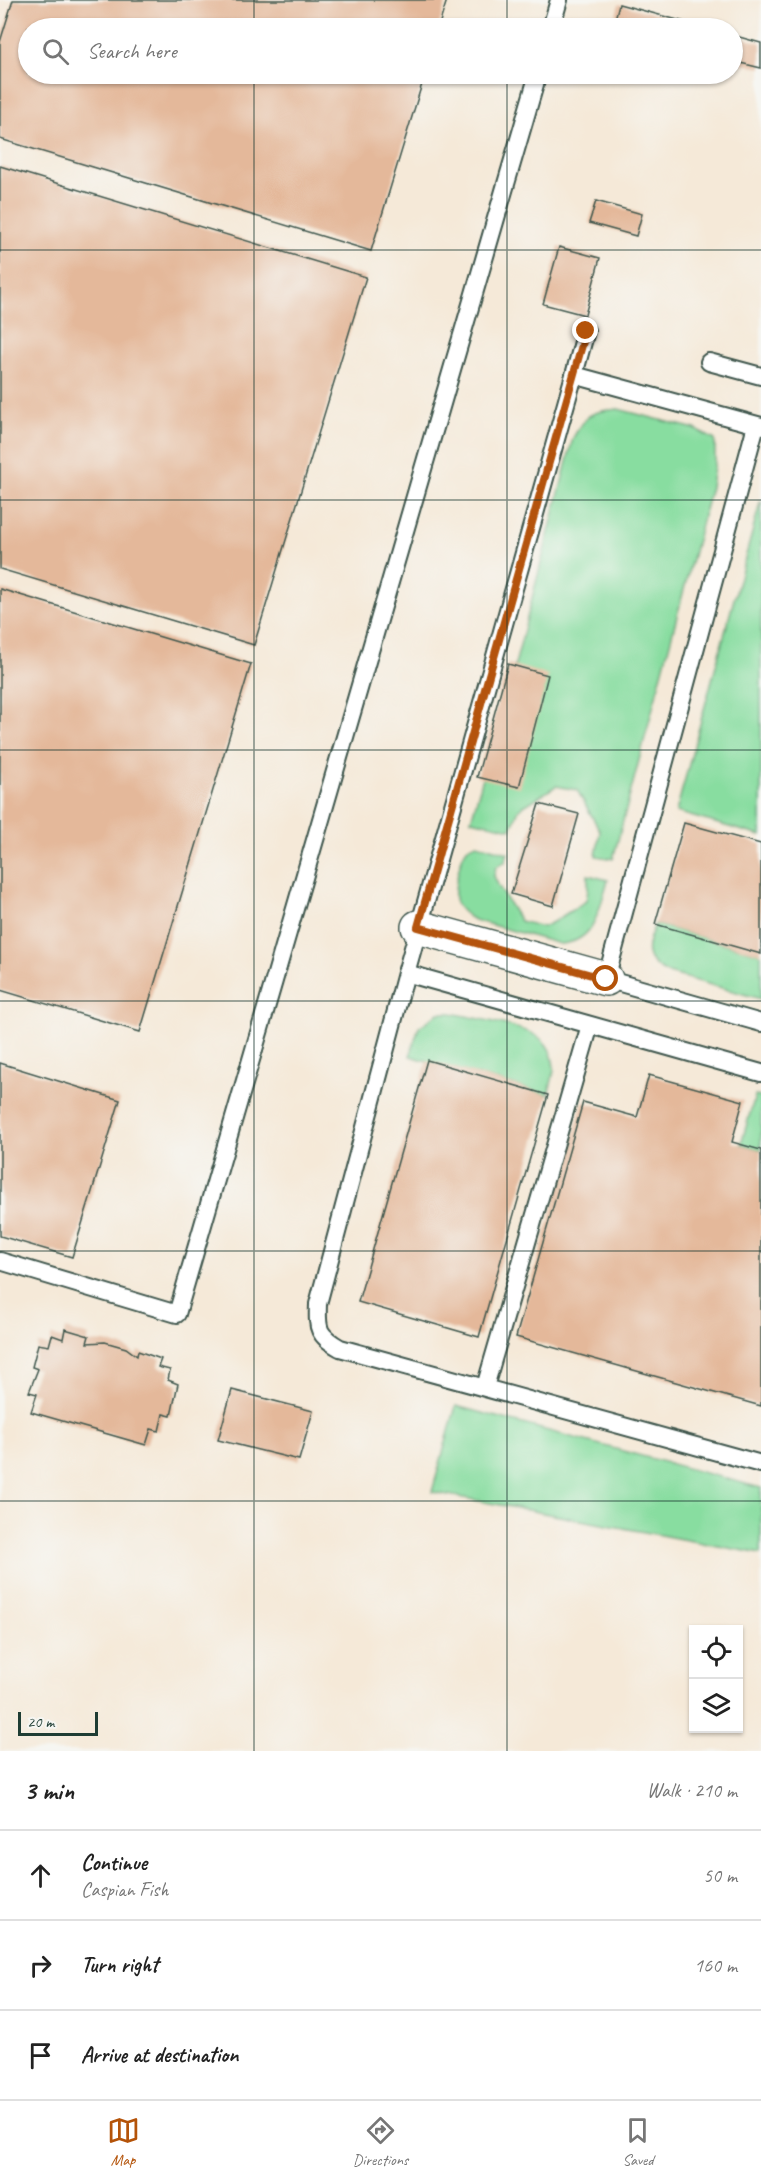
<!DOCTYPE html>
<meta charset="utf-8">
<style>
:root{--surface:#fff;--page:#f6f6f6;--text:#222;--muted:#767676;--line:#e0e0e0;--accent:#b45309}
body{margin:0;font-family:Caveat,sans-serif;background:var(--page);color:var(--text)}
.controls{position:absolute;right:18px;bottom:18px;display:grid;overflow:hidden;border-radius:0px;box-shadow:0 2px 4px #0004}
.controls button{width:54px;height:54px;display:grid;place-items:center;padding:0;border:0;border-bottom:2px solid var(--line);background:var(--surface);color:var(--text);font:30px sans-serif}
.scale{position:absolute;left:18px;bottom:15px;width:80px;box-sizing:border-box;padding-left:6px;border:3px solid #1f3d34;border-top:0;font-size:16px;line-height:21px;white-space:nowrap;color:#1f3d34;-webkit-text-stroke:4px #f6f6f2;paint-order:stroke}
.stop{position:absolute;width:18px;height:18px;margin:-14px;border:4px solid #b45309;border-radius:50%;background:#fff}
.stop.end{background:#b45309;border-color:#fff;box-shadow:0 2px 6px #0008}
.list{margin:0;padding:0;list-style:none}
h2{display:flex;justify-content:space-between;align-items:center;height:78px;margin:0;padding:0 24px;font-size:26px}
h2 small{font-size:20px;font-weight:400;color:var(--muted)}
.list li{display:grid;grid-template-columns:39px 1fr auto;gap:18px;align-items:center;box-sizing:border-box;height:90px;padding:0 24px;border-top:2px solid var(--line)}
.list b{display:block;font-size:22px;white-space:nowrap}
.list p{margin:0;font-size:20px;white-space:nowrap;color:var(--muted)}
.list em{font-size:20px;font-style:normal;color:var(--muted)}
.icon{flex:none;width:33px;height:33px;fill:none;stroke:currentColor;stroke-width:2;stroke-linecap:round;stroke-linejoin:round}
.map{position:relative;flex:none;width:761px;height:1751px;overflow:hidden}
.search{position:absolute;background:var(--surface);box-shadow:0 2px 4px #0004;left:18px;right:18px;top:18px;height:66px;display:flex;align-items:center;gap:15px;box-sizing:border-box;padding:0 21px;border-radius:33px;color:var(--muted);font-size:22px}
.sheet{height:348px;background:var(--surface)}
nav{display:flex;justify-content:space-around;align-items:center;box-sizing:border-box;height:84px;border-top:2px solid var(--line);background:var(--surface);font-size:16px;color:var(--muted)}
nav a{display:grid;justify-items:center;gap:3px}
nav .on{color:var(--accent)}
.map>svg:first-child{display:block}
.green{fill:#88dda0;stroke:#548d6a;stroke-width:1.5}
.building{fill:#e4b89a}
.lines{fill:none;stroke-linecap:round;stroke-linejoin:round}
.lane-casing{stroke:#3f574d;stroke-width:20}
.street-casing{stroke:#3f574d;stroke-width:36}
.lane{stroke:#fff;stroke-width:16}
.street{stroke:#fff;stroke-width:33}
.route{stroke:#b45309;stroke-width:8}
.grid{fill:none;stroke:#1f3d34;stroke-width:1.5;stroke-opacity:0.55}
</style>
<div class="map">
<svg width="761" height="1751" viewBox="0 0 761 1751">
<rect width="100%" height="100%" fill="#f6f6f2"/>
<filter id="ink" filterUnits="userSpaceOnUse"><feTurbulence type="fractalNoise" baseFrequency=".0167" numOctaves="2"/><feDisplacementMap in="SourceGraphic" scale="12" xChannelSelector="R" yChannelSelector="G"/><feConvolveMatrix kernelMatrix="1 2 1 2 8 2 1 2 1" color-interpolation-filters="sRGB"/></filter>
<filter id="wash" filterUnits="userSpaceOnUse"><feTurbulence type="fractalNoise" baseFrequency=".008" numOctaves="4" result="noise"/><feDisplacementMap in="SourceGraphic" scale="24" xChannelSelector="R" yChannelSelector="G"/><feGaussianBlur stdDeviation="1.35" result="paint"/><feColorMatrix in="noise" values="0 0 0 0 0 0 0 0 0 0 0 0 0 0 0 0 0 1.4 0 .05"/><feComposite in="paint" operator="in"/></filter>
<g filter="url(#wash)">
<rect width="100%" height="100%" fill="#f5e9d8"/>
<!-- green -->
<path class="green" d="M618,409L695,429L715,440V460L711,487L613,859L596,856L600,831L577,790L556,786L519,809L511,829L471,820L517,657L573,438C587,413 590,412 618,409Z
M761,500V836L676,812Z
M477,844L508,853L505,862L496,867L494,876L499,887L520,921L543,927L555,921L586,901L588,890V875L608,880C599,909 596,942 560,944L474,920C467,916 460,911 456,903C452,894 460,855 468,848C468,847 476,844 477,844Z
M655,924L761,954V999L665,972C641,959 646,946 655,924Z
M439,1013H451C473,1018 525,1026 541,1039C550,1046 553,1056 554,1067C554,1076 550,1086 548,1095L410,1056L419,1027Z
M755,1096L761,1097V1150L741,1144Z
M456,1406L761,1488V1554L432,1492Z"/>
<g id="blocks">
<!-- building -->
<path class="building" d="M13,0H447L438,28H28V74H425L371,251L0,139V42Z
M619,4L707,28L613,27Z
M732,35L761,43V68L732,61Z
M0,166L366,277L254,645L0,569Z
M596,201L642,214L636,236L589,223Z
M559,247L600,258L585,315L543,304Z
M0,589L251,664L140,1032L0,990Z
M508,664L548,675L519,787L477,777Z
M539,804L579,814L553,906L511,894Z
M684,823L761,844V954L655,924Z
M427,1060L548,1095L479,1337L358,1302Z
M0,1063L120,1100L72,1257L0,1236Z
M649,1075L743,1101L732,1142L761,1150V1406L516,1337L583,1102L637,1117Z
M65,1329L89,1336L87,1343L105,1342L126,1348L137,1356L138,1351L161,1359L158,1367L170,1370L168,1380L178,1384L171,1416L163,1414L159,1431L151,1429L146,1445L31,1412L37,1394L29,1392L38,1369L32,1367L38,1344L49,1346L52,1335L63,1339Z
M232,1390L313,1411L299,1460L218,1440Z"/>
</g>
</g>
<g filter="url(#ink)">
<use href="#blocks" fill-opacity="0" stroke="#3f574d" stroke-width="1.5"/>
<g class="lines">
<!-- lane casing -->
<g class="lane-casing">
<path id="lane" d="M551,28L559,0
M709,362L761,376
M574,375L586,331
M756,425L606,979L761,1023
M761,426L574,375L406,973L318,1304C317,1330 318,1335 340,1348L761,1464
M406,973L761,1073
M0,1261L177,1314L538,74
M485,1387L590,1025"/>
</g>
<!-- street casing -->
<g class="street-casing">
<path id="street" d="M418,927L606,979"/>
</g>
<!-- lane -->
<use href="#lane" class="lane"/>
<!-- street -->
<use href="#street" class="street"/>
</g>
</g>
<g class="lines" filter="url(#ink)">
<!-- route -->
<path class="route" d="M586,331L418,927L606,979"/>
</g>
<!-- grid -->
<path class="grid" d="M254,0V28M507,0V28M254,74V1751M507,74V1751M0,250H761M0,500H761M0,750H761M0,1001H761M0,1251H761M0,1501H761"/>
</svg>
<div class="controls">
<button><svg class="icon" aria-label="locate" viewBox="0 0 24 24"><circle cx="12" cy="12" r="6"/><path d="M12 2v4M12 18v4M2 12h4M18 12h4"/></svg></button>
<button><svg class="icon" aria-label="layers" viewBox="0 0 24 24"><path d="M12 4l9 5-9 5-9-5zM3 14l9 5 9-5"/></svg></button>
</div>
<div class="scale">20 m</div>
<div class="stop" style="left:606px;top:979px"></div>
<div class="stop end" style="left:586px;top:331px"></div>
<div class="search"><svg class="icon" aria-label="search" viewBox="0 0 24 24"><circle cx="10" cy="10" r="6"/><path d="M15 15l6 6"/></svg>Search here</div>
</div>
<section class="sheet">
<h2>3 min<small>Walk · 210 m</small></h2>
<ul class="list">
<li><svg class="icon" aria-label="ahead" viewBox="0 0 24 24"><path d="M12 20V5M6 11l6-6 6 6"/></svg><div><b>Continue</b><p>Caspian Fish</p></div><em>50 m</em></li>
<li><svg class="icon" aria-label="right" viewBox="0 0 24 24"><path d="M7 20v-9h11M14 6l5 5-5 5"/></svg><div><b>Turn right</b></div><em>160 m</em></li>
<li><svg class="icon" aria-label="arrive" viewBox="0 0 24 24"><path d="M6 21V4h12l-3 4 3 4H6"/></svg><div><b>Arrive at destination</b></div></li>
</ul>
</section>
<nav>
<a class="on"><svg class="icon" aria-label="map" viewBox="0 0 24 24"><path d="M3 6l6-2 6 2 6-2v14l-6 2-6-2-6 2zM9 4v14M15 6v14"/></svg>Map</a>
<a><svg class="icon" aria-label="directions" viewBox="0 0 24 24"><path d="M12 3l9 9-9 9-9-9zM9 14v-3h6M13 9l2 2-2 2"/></svg>Directions</a>
<a><svg class="icon" aria-label="saved" viewBox="0 0 24 24"><path d="M7 4h10v16l-5-4-5 4z"/></svg>Saved</a>
</nav>
